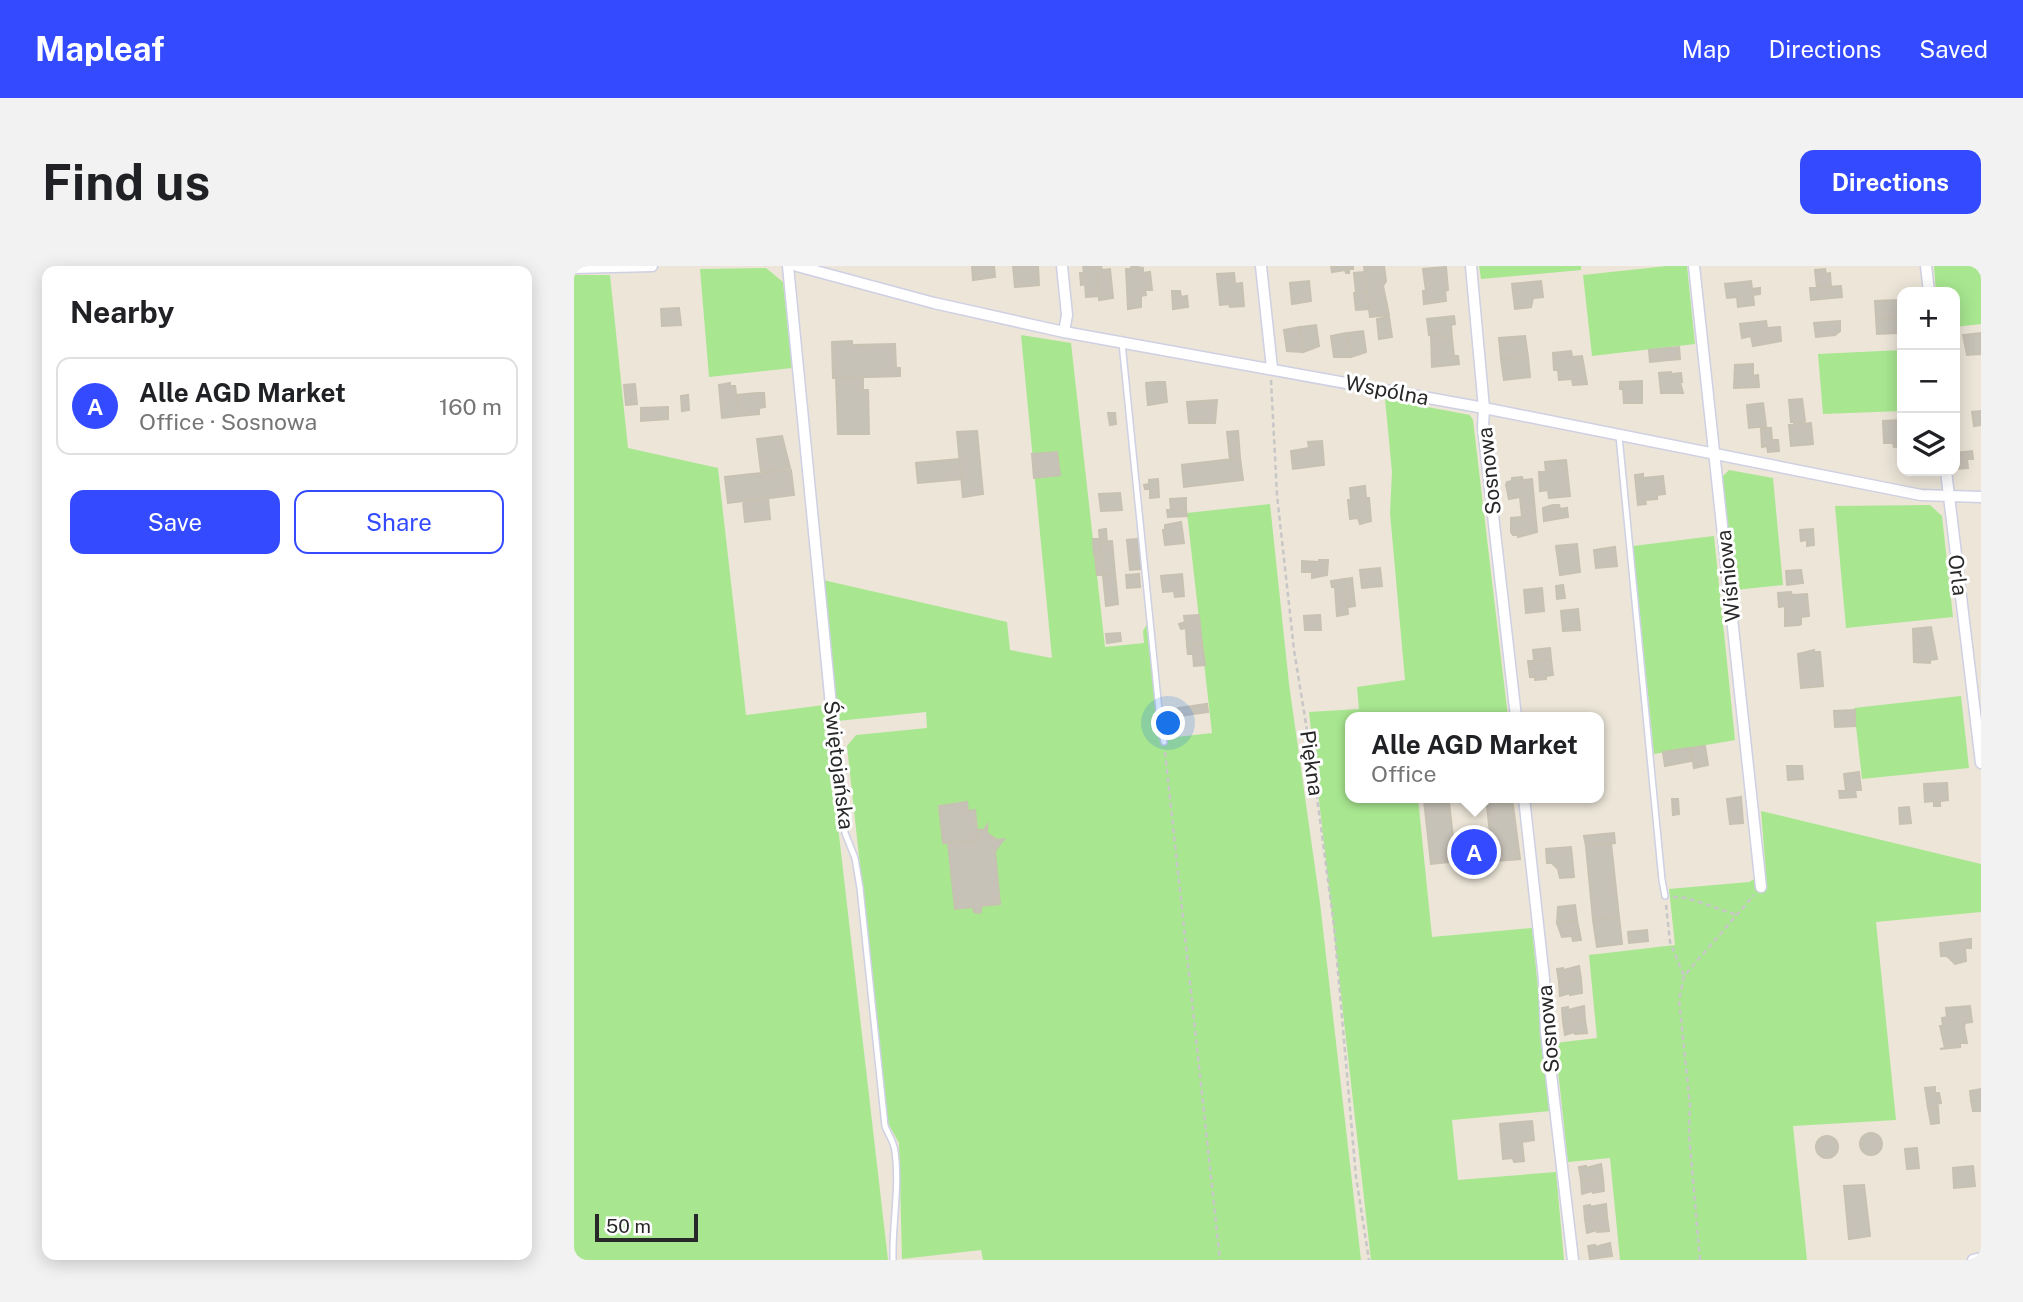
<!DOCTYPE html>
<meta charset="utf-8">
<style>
:root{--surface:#fff;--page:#f2f2f2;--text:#202124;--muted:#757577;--line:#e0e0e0;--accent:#334aff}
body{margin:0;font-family:"Public Sans",sans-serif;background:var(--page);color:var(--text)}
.controls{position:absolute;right:21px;top:21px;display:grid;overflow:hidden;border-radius:14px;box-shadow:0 4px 18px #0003}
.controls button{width:63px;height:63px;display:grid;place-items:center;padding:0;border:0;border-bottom:2px solid var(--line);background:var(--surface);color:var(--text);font:35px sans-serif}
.scale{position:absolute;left:21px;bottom:18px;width:103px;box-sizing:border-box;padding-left:7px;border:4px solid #282828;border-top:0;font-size:19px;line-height:24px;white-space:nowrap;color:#282828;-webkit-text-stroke:5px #fff;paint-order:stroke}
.you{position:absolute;left:595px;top:458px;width:24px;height:24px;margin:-18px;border:5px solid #fff;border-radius:50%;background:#1a73e8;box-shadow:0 0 0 10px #1a73e833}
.badge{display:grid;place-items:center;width:46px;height:46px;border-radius:50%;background:var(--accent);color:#fff;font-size:23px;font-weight:700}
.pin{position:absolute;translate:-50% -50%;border:4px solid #fff;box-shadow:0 2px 7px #0006}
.popup{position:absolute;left:771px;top:446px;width:259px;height:91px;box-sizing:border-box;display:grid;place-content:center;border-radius:14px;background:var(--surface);filter:drop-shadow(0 2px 5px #0005);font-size:23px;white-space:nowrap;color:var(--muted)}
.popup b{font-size:26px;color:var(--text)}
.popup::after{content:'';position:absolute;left:50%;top:100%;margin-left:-14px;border:14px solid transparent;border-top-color:var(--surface)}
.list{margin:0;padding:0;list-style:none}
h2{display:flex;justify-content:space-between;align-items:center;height:91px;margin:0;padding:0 28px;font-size:30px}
h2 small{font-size:23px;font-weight:400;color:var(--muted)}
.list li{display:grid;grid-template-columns:46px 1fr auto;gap:21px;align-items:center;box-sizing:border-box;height:98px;margin:0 14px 14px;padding:0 14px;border:2px solid var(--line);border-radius:14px}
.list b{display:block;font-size:26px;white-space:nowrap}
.list p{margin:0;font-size:23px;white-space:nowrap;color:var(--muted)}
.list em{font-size:23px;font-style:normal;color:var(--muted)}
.actions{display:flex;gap:14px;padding:21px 28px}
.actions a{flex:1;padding:16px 0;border:2px solid var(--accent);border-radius:14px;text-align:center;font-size:24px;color:var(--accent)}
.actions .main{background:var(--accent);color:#fff}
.icon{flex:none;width:38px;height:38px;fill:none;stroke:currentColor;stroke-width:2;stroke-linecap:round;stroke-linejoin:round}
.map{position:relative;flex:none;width:1407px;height:994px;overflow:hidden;border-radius:14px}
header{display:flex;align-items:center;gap:42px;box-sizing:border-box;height:98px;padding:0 35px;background:var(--accent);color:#fff}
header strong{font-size:33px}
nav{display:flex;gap:38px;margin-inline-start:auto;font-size:24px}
.intro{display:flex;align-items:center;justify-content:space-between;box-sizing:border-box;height:168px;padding:0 42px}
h1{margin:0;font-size:49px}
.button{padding:18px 32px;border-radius:14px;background:var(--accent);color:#fff;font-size:24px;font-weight:700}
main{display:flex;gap:42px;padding:0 42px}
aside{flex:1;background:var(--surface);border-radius:14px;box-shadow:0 4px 18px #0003}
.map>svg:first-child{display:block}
.green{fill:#a8e790}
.building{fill:#c7c2b8;stroke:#c7c1b2;stroke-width:2}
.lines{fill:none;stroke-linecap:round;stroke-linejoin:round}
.lane-casing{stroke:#ced0e3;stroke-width:8}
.street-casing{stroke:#ced0e3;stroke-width:13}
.path{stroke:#c7c7c7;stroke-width:2.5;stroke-dasharray:5 3.5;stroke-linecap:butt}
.lane{stroke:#fff;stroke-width:5}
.street{stroke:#fff;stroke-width:10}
.labels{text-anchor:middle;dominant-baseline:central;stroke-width:6;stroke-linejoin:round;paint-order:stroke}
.street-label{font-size:21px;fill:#282828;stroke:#fff}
</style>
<header>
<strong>Mapleaf</strong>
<nav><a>Map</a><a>Directions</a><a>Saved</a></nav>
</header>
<div class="intro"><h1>Find us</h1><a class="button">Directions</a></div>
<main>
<aside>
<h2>Nearby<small></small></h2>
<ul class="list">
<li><span class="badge">A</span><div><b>Alle AGD Market</b><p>Office · Sosnowa</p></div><em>160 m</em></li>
</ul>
<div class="actions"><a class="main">Save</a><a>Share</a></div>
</aside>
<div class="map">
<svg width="1407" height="994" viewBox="0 0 1407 994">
<rect width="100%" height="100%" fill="#ece5d8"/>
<!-- green -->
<path class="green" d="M905,0H1007V4L907,13Z
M1093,0H1113L1121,78L1018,90L1009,9Z
M1360,0H1407V58L1381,61V26H1362Z
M192,2L209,16L218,102L135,111L126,3Z
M0,9H36L54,182L144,202L172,449L250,439L314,994H0Z
M447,69L497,77L531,381L570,377L569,365L573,358L585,473L638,467L613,247L696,238L715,418L746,637L787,994H409L407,984L328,993L325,877L314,857L273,480L282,469L353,462L352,446L263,455L249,314L433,356L436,384L478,392Z
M1328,84V145L1249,148L1244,88Z
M811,133L896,149L899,154L934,451H776V532H844L858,671L958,662L976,845L878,854L884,914L982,906L990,994H797L735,446L785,443L783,421L831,414L816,247L818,206Z
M1155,204L1199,212L1209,319L1161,324L1148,211Z
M1356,239L1368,250L1379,351L1272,362L1261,240Z
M1140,270L1161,474L1080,488L1059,280Z
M1387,430L1395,502L1288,513L1280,442Z
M1187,545L1407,598V646L1302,656L1322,854L1219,860L1233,994H1046L1036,892L994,896L981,777L1023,772L1015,689L1101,679L1095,623L1175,616L1192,607Z"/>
<!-- building -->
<path class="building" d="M398,0H420L421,11L399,14Z
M439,0H464L465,19L441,21Z
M509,0H522L525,30L512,31L511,18L507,19L506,7H510Z
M522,0H527L528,4L536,3L539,32L525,34Z
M558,0L569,2V7L576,6L578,24H571L572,29L567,30V41L554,43L552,3H556Z
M757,0H779V3H775V7H772L771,4L758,6Z
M790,0H810L812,15L809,20L815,49L796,51Z
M872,1L874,24L871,25L872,35L850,38L849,25H852L849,3Z
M1251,3L1252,8L1256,7L1257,21L1243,22L1241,4Z
M791,6L793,26L782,27L780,7Z
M660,7L661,18L668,17L670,40L656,41L655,38L646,39L643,8Z
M735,15L737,35L718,38L716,17Z
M967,15L969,31L959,32L957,41L941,43L938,18Z
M1177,15L1178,23L1186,22V28L1179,29L1180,39L1164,41L1163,31L1153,32L1151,18Z
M1267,20L1268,31L1237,34L1236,22Z
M598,25H606L607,31L613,30L614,41L599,43Z
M793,26L795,43L782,44L780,27Z
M1325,34L1326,52H1302L1301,35Z
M105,42L107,59L88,60L87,43Z
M880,50L881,58L877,59L878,72L866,73L865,67L855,69L853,53Z
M815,51L818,71L805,73L803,53Z
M1302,52H1326V61H1323V67L1303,68Z
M1192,55L1193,62L1206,61L1207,75L1179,80L1177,70L1168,72L1166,58Z
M1266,55V65L1261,69L1242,71L1240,57Z
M742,59L745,80L729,86L726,61Z
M726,61L729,86L713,85L710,64Z
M789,65L792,86L777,91L773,67Z
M773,67L777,91H760L757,70Z
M865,67L866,73L878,72L880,90H884L885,98L858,101L857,68Z
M1407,67V88L1393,89L1389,69Z
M951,70L954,91L927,93L925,72Z
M278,75V79L321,78L322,102H326V110L259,112L258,76Z
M1105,81L1106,93L1085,95L1084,83Z
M1084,83L1085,95L1076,96L1075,84Z
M997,85L998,91L1008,90L1013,118L999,119L998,113L985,114L984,104H980L979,87Z
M954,91L956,111L930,114L927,93Z
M1179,98V110L1184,109L1185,121L1160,122L1161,99Z
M1097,106V108L1107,107L1108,116H1106L1109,127H1087L1085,107Z
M289,111V124H294L295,168H264L262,112Z
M1068,115V137H1050L1049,123H1046V116Z
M582,116H591L593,136L574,139L572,117Z
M156,117V120H161L165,150L148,152L145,119Z
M61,118L63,138L52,139L50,119Z
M183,127H190L191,141L185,142V148L165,150L163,129Z
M114,129L115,144L108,145L107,130Z
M1228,133L1231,155L1220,159V156H1217L1215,134Z
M643,134L641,157H615L613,136Z
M1189,137L1192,160L1175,162L1173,139Z
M94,141V153L67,155V142Z
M1407,145V159L1400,160L1398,146Z
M534,147H541L542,158L536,159Z
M1328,154V180L1320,181L1319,177H1310L1309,155Z
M1237,157L1239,178L1217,180L1215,159Z
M1187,162H1197L1198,174H1204L1205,185L1194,186L1193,180L1188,181Z
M403,165L409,228L389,231L383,166Z
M664,165L666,192L656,194L653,166Z
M208,170L216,202L199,204V206L187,205L183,173Z
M748,175L750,199L719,203L717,185L735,182L734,176Z
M1398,185L1399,193H1393L1394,202L1382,203L1381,187Z
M483,186L486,209L460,212L458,188Z
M666,192L669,214L610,221L608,199Z
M385,193L388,213L344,217L342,197Z
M992,194L996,230L975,232L974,224L966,225L965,206H972L971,196Z
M217,204L220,229L154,237L151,211Z
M1069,208V212L1089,210L1091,228L1083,229V233L1071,234L1072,238L1064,239L1061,209Z
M948,211L949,214L958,213L963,266L944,271V269H939L937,266V252L948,251L946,231L935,233L932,219L933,216L938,215V212Z
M584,213L585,231L576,232V223H571L570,219L575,218V214Z
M791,220L792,232H795L797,255L786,258L784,252L776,253L774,234H777L776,222Z
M546,227L548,244L527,245L525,228Z
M194,232L196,253L171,256L169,235Z
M612,232V243L597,244L596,233Z
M979,239H985L986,243L993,242L994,251L970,255L969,242Z
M612,243L613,250L594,251L593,244Z
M607,256L610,277L591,279L589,264H591V259Z
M532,263L533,276H526L525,264Z
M1239,263L1240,279L1233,280V274L1227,275L1226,264Z
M519,273H525L527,287L520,288Z
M563,273L567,303L556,304L553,274Z
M538,275L541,308L529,309L526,276Z
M1003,278L1006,306L986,309L982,280Z
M1041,281L1043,300L1022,302L1020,284Z
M521,290H527L529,309H523Z
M745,294H754L753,309L738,312V306H728V295L745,296Z
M806,302L808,320L788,322L786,304Z
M1227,304L1229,317L1213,319L1212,305Z
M541,308L544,338L532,340L529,309Z
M565,308L566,321L553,322L552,309Z
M608,308L610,330L601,331L600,325L589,326L587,310Z
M778,312L781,340L774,341L771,313Z
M771,313L774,348L763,350L761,321H758L757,315Z
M989,319L991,332L983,333L982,320Z
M968,322L970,345L952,347L950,324Z
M1217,326L1218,329L1233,328L1235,350L1227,351V358L1225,359L1211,360V340L1205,341L1204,327Z
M1004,343L1006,364L989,365L987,345Z
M625,349L628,378L613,380L612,362L607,363L605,358L611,356L610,350Z
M746,349L747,364H731L730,350Z
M1357,361L1363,393L1356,394V397L1340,396L1339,363Z
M546,367L547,375L533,377L532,368Z
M628,378L631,399L620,400L619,388H614L613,380Z
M976,382L977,393L960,394L959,384Z
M1240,384V386H1246L1249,420L1227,422L1224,388Z
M977,393L979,409L972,410V413L961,414V411H956L954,395Z
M633,438L634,446L605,450L604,442Z
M1281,444V460L1261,461L1260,445Z
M1131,480L1134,499L1120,502L1117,482Z
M1115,482L1117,495L1091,500L1089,486Z
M1213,500H1228L1229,513L1214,514Z
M1285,506L1287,524H1281L1282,531L1266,532L1265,525H1272L1270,508Z
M1373,517L1374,534L1366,535V540H1360V535L1351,536L1350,518Z
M1167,531L1169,557L1156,558L1153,533Z
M912,532H938L946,593L924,595V591L857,598L850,534L858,533V538L875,536L879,571L916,567Z
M1098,533H1104L1105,548L1099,549Z
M393,536L394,545L401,544L404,574L369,577L365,540Z
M1335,541L1337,557L1326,558L1325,542Z
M413,559V567L423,574L430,573L421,585L426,638L407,640V646L404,647L400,646L399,641L381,643L374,577L404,574L403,564H410Z
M1040,567L1041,577L1012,580L1010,570Z
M1037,577L1045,651L1019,654L1012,580Z
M997,581L1000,611L986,612L984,603L978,597H973L972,583Z
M1001,639L1003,654L983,657L984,641Z
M1045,651L1048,678L1023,681L1019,654Z
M1003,654L1007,674L999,675L998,670L988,671L983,657Z
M1073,664L1074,675L1055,677L1054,666Z
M1397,673V682H1391L1392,695L1381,698L1373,690H1367L1366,677Z
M1005,700L1007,713L985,716L983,703L989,702L990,704Z
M1007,713L1008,727L996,729V727L986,730L985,716Z
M1010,740L1011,754L989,756L988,742L994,741V744Z
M1396,740L1398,756L1391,757L1390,761L1393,777H1386V781L1366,783L1371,782L1366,760H1369L1368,752L1373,751L1372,742Z
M1011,754L1013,767L1001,768L1000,766L991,769L989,756Z
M1361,821V827H1365L1367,837L1363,838L1364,841L1354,842L1351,822Z
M1407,823V834L1397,835L1396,825Z
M1407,834V845H1399L1397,835Z
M1364,841L1365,857L1357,858L1354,842Z
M958,855L960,874L948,876L950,895L940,896L939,892L929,893L926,858Z
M1286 878a11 11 0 1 1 22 0a11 11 0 1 1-22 0Z
M1242 881a11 11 0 1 1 22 0a11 11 0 1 1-22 0Z
M1343,882L1345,902L1333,903L1331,883Z
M1027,898L1029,912L1007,914L1005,901L1012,900V902Z
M1399,900L1401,920L1380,922L1379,902Z
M1029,912L1030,925L1019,927L1018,925L1008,928L1007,914Z
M1290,919L1296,970L1275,973L1270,920Z
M1032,938L1033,951L1011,953L1010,940L1016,939V941Z
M1033,951L1035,965L1023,966V964L1013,967L1011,953Z
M1036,977L1038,990L1016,993L1014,980L1021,979V981Z"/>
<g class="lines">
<!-- lane casing -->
<g class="lane-casing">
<path id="lane" d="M548,77L587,464L590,476
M1045,170L1088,614L1091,630
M259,460L271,567L281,592L286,622L311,860C314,868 320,876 321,885C326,922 318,957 319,994"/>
</g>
<!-- street casing -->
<g class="street-casing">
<path id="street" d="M214,0L259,460
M223,0L360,37L490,66L910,142L1347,229L1407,231
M488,0L493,49L490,66
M687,0L698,102
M897,0L910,142L909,161L942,451
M1120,0L1187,621
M1352,0L1355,26
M0,2L78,0
M1372,205L1407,497
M950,532L970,713L972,766L999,994
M1399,994L1407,992"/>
</g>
<!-- path -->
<path class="path" d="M697,114L703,229L720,384L739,501L760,660L782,911L795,994
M591,486L646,994
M1099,631L1113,632L1163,649
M1092,639L1096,676L1110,710
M1126,994L1115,868L1116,839L1105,734L1110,710L1180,629"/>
<!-- lane -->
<use href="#lane" class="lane"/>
<!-- street -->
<use href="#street" class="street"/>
</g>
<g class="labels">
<!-- street labels -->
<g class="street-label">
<text transform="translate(813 124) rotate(11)">Wspólna</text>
<text transform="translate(915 205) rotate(-96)">Sosnowa</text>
<text transform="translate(1384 309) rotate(83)">Orla</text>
<text transform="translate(1154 310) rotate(-96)">Wiśniowa</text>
<text transform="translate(738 497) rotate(82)">Piękna</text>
<text transform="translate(265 499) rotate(83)">Świętojańska</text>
<text transform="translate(974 763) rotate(-95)">Sosnowa</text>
</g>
</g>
</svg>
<div class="controls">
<button>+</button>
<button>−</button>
<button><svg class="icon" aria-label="layers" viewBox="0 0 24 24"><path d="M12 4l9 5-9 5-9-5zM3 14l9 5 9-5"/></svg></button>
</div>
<div class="scale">50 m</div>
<div class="you"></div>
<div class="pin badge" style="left:900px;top:586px">A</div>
<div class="popup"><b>Alle AGD Market</b>Office</div>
</div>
</main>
